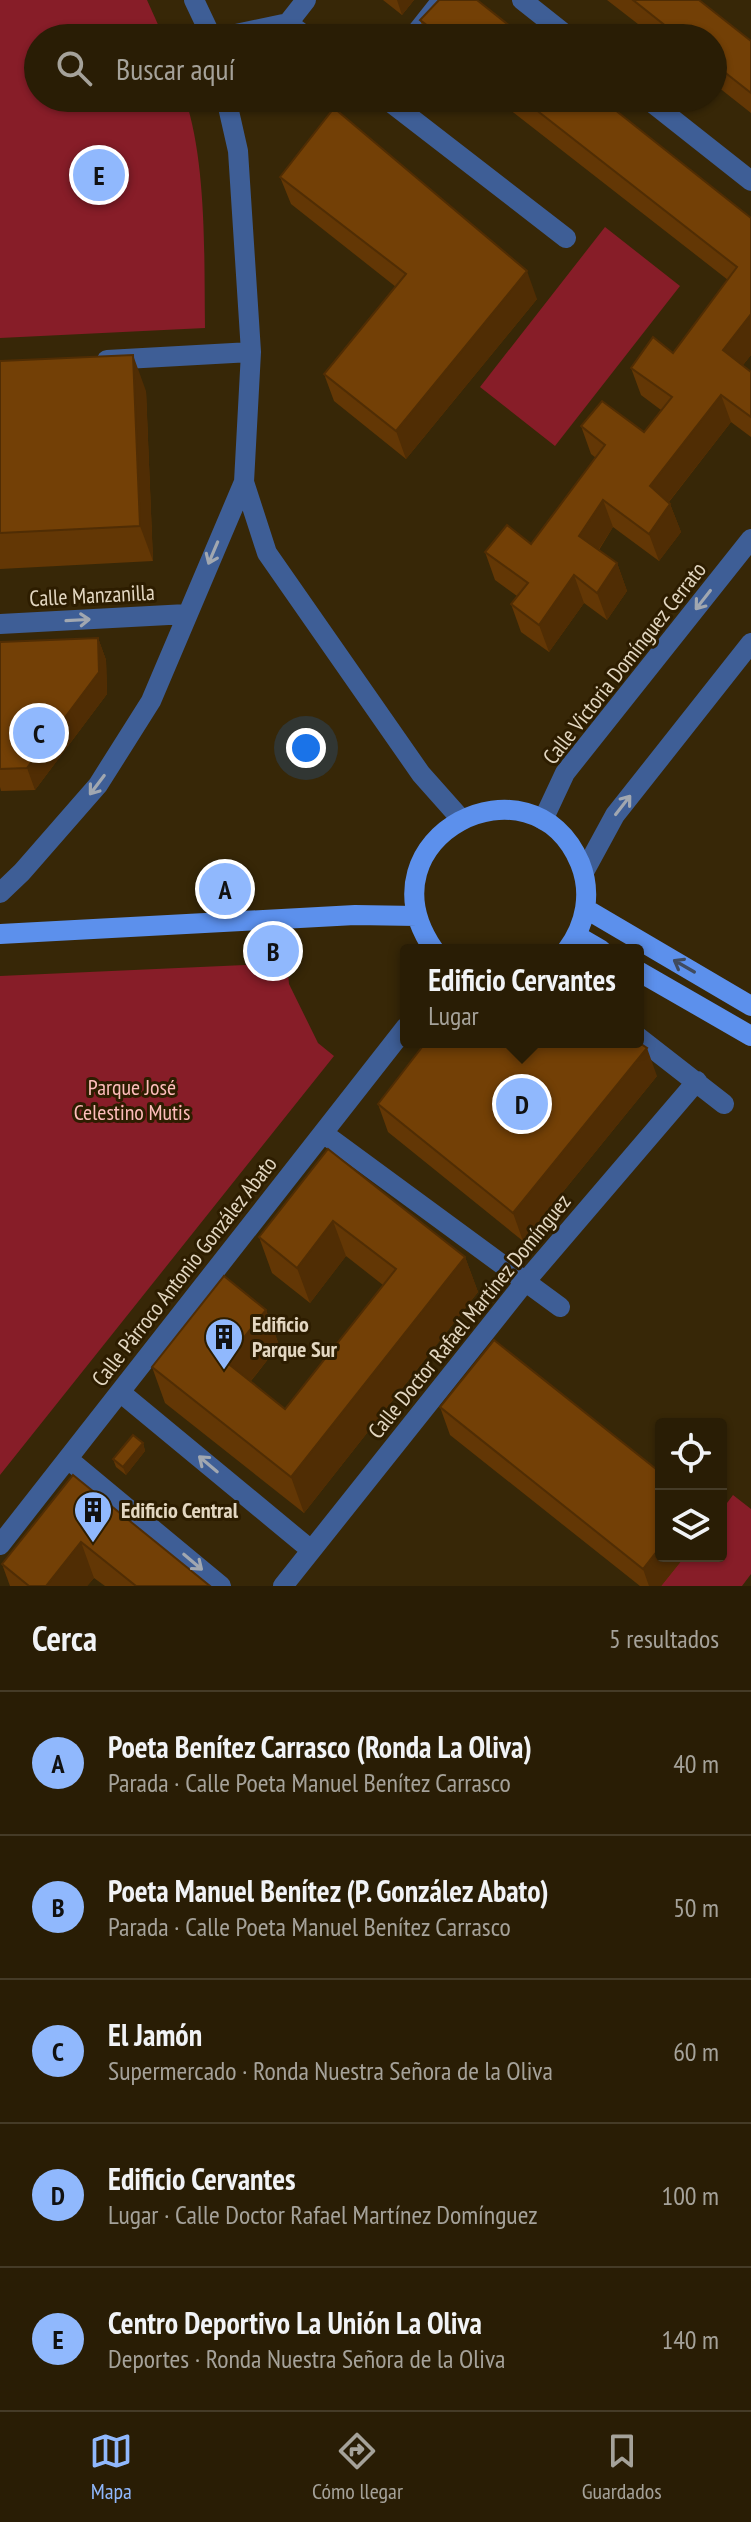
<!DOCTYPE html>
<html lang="es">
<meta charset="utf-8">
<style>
:root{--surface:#291d05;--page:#31260f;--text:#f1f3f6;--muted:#a5a29a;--line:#453b27;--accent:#90b8fd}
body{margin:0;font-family:"PT Sans Narrow",sans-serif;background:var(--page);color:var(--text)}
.controls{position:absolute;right:24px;bottom:24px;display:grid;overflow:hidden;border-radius:8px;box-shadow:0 2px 6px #0004}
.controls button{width:72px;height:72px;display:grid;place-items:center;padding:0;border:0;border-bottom:2px solid var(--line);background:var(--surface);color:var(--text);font:40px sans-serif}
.you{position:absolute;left:306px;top:748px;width:28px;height:28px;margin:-20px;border:6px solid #fff;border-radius:50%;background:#1a73e8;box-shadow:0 0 0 12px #1a73e833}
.badge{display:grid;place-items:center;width:52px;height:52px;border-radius:50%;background:var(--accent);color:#111;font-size:26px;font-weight:700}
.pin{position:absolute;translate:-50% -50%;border:4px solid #fff;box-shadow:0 2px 8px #0006}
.popup{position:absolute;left:400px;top:944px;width:244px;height:104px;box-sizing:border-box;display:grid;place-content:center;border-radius:8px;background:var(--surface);filter:drop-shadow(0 2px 6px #0005);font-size:26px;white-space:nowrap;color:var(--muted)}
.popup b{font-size:30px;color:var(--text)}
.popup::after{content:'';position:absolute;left:50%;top:100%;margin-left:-16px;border:16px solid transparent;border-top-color:var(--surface)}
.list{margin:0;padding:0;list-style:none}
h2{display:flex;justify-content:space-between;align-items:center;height:104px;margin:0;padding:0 32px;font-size:34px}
h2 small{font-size:26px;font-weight:400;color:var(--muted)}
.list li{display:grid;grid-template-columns:52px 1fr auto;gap:24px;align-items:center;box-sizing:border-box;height:144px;padding:0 32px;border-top:2px solid var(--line)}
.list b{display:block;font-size:30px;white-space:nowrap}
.list p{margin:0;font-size:26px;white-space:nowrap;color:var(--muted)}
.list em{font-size:26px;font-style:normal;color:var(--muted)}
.icon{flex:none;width:44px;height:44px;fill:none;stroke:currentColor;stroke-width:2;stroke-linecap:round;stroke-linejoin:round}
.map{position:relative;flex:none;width:751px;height:1586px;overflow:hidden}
.search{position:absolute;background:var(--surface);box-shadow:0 2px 6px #0004;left:24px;right:24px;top:24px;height:88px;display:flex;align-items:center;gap:20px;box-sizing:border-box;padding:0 28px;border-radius:44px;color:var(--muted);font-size:30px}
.sheet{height:824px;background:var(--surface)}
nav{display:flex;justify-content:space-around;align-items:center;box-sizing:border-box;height:112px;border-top:2px solid var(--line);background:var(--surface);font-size:22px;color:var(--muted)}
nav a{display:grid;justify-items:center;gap:4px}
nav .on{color:var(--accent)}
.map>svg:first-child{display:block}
.green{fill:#871d28}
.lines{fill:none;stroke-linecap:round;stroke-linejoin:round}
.minor{stroke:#3e5e96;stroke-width:20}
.major{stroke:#5c90ec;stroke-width:20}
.wall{fill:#633705}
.shaded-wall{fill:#502d04}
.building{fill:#734006;stroke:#502d04;stroke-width:2}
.oneway{stroke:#a1a7b0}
.oneway2{stroke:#404b5e}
.labels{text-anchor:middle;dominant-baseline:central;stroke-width:6;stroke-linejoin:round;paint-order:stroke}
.street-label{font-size:22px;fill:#e3d7c1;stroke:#2d1d00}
.park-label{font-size:22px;fill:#febdbb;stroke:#2d1d00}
.poi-label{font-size:22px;font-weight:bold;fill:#e3d7c1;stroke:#2d1d00;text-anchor:start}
</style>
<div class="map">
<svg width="751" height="1586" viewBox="0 0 751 1586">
<rect width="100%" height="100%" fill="#372707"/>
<!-- green -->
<path class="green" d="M0,0H147L164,38H38V98H185C207,165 204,257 205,328L0,338Z
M605,227L680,286L555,446L480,387Z
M287,963L289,984L318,1043L334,1056L0,1475V976Z
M733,1495L751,1509V1574L742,1586H661L685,1556H721V1511Z"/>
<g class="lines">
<!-- minor -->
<path class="minor" d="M194,0L212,38
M522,0L570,38
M288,23L306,0
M217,38L288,23L308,38
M412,38L442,0
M385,98L566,238
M646,98L751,181
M107,360L251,352
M244,482L267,553L421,774L461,819
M0,624L187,614
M543,820L565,773L751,539
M584,872L615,815L751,643
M0,893L22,872L98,785L151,701L244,482L251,352L238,151L226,98
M638,1037L724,1104
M323,1133L560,1307
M120,1392L311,1550
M68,1459L221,1586
M0,1545L406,1027
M283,1586L525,1282L697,1081"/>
<!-- major -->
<path class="major" d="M586,909L751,1006
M0,934L355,915L417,916
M577,936L601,950
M434,950C356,837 532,749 580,863C592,893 586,924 567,950
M638,971L751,1036"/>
</g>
<!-- wall -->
<path class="wall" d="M383,0H414L402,15Z
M607,0H699L751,41V113L713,83V38H656Z
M420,20L525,38H427Z
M495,98H600L751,218V355L743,365L751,372V437L731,422L669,502L670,504L681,532L659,561L613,527L599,550L617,563L627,591L607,620L584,603L549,652L521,632L511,604L517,596L495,580L485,552L531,544L596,458L591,454L581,426L644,432L661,410L641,395L631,368L673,353L728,280Z
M280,177L537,299L406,459L334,401L324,374L396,287L291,204Z
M0,361L146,391L153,561L0,569Z
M98,638L106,660L107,694L35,790L1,791L0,787V642Z
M657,1076L523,1241L388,1132L378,1104Z
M328,1149L465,1257L478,1292L304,1513L165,1403L152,1367L266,1310L279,1345L251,1381L285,1409L383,1285L346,1256L310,1303L272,1273L259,1237Z
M440,1407L685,1556L661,1586H640L450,1435Z
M143,1443L145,1451L126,1475L116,1467L113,1459Z
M73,1475L210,1586H105L94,1578L87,1586H10L2,1564Z"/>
<!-- shaded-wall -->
<path class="shaded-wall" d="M397,0H414L402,15Z
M527,271L537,299L406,459L396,431Z
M751,314V355L733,377L723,350Z
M133,355L146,391L153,561L140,526Z
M721,395L731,422L660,513L650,486Z
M603,500L613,527L590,563L579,536Z
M670,504L681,532L659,561L649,534Z
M617,563L627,591L607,620L597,593Z
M574,575L584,603L549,652L539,625Z
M98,638L106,660L107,694L35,790L27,768Z
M647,1048L657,1076L523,1241L513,1213Z
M333,1221L346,1256L310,1303L297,1268Z
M465,1257L478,1292L304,1513L291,1477Z
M266,1310L279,1345L238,1397L225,1361Z
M143,1443L145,1451L126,1475L123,1467Z
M81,1542L94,1578L87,1586H46Z
M661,1546V1556H685L661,1586H649L643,1569Z"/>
<!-- building -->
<path class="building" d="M439,0H477L525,38H444L420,20Z
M633,0H699L751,41V93L713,63V38H681Z
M521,98H600L751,218V314L723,350L751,372V417L721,395L650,486L670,504L649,534L603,500L579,536L617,563L597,593L574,575L539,625L511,604L528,583L485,552L507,525L531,544L605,445L581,426L602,401L644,432L672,397L631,368L653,337L673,353L737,267Z
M334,108L527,271L396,431L324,374L406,274L280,177Z
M133,355L140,526L0,533V361Z
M98,638L99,672L27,768L0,769V642Z
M426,1042H638L647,1048L513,1213L378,1104Z
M328,1149L465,1257L291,1477L152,1367L224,1276L266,1310L225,1361L285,1409L396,1269L333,1221L297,1268L259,1237Z
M494,1340L661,1473V1546L643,1569L440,1407Z
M133,1435L143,1443L123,1467L113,1459Z
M73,1475L210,1586H136L81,1542L46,1586H29L2,1564Z"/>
<!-- one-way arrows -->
<defs><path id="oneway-shaft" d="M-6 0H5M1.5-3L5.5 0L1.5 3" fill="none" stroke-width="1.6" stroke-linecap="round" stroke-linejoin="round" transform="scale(2)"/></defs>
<g class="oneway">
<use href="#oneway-shaft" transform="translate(213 553) rotate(113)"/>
<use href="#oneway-shaft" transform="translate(703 600) rotate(128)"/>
<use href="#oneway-shaft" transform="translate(78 620) rotate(-3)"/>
<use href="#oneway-shaft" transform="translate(97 785) rotate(127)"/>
<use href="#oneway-shaft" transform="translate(623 805) rotate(-52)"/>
<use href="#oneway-shaft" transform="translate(208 1464) rotate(-140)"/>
<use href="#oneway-shaft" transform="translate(193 1562) rotate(40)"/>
</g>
<use class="oneway2" href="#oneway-shaft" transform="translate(684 966) rotate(-150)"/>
<!-- icons -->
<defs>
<g id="building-pin" transform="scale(2)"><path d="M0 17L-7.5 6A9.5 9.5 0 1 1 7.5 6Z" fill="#90b8fd" stroke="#2d1d00"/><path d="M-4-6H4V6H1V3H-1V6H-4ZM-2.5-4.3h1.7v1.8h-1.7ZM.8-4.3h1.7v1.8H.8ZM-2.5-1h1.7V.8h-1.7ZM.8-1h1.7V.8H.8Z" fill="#111"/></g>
</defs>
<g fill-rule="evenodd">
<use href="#building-pin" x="224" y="1337"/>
<use href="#building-pin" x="93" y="1510"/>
</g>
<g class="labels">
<!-- street labels -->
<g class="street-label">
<text transform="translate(92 595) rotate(-3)">Calle Manzanilla</text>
<text transform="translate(624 663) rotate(-52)">Calle Victoria Domínguez Cerrato</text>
<text transform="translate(184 1271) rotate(-52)">Calle Párroco Antonio González Abato</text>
<text transform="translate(469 1316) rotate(-51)">Calle Doctor Rafael Martínez Domínguez</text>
</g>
<!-- park labels -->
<g class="park-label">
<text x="132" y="1087">Parque José<tspan x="132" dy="25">Celestino Mutis</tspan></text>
</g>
<!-- poi labels -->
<g class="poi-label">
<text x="252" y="1324">Edificio<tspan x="252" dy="25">Parque Sur</tspan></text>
<text x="121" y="1510">Edificio Central</text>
</g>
</g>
</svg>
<div class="controls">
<button><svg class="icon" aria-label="locate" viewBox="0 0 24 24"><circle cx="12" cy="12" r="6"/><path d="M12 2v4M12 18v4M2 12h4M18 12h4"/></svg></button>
<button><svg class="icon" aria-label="layers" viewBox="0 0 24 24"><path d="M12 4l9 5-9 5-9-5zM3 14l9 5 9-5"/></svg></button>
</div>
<div class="you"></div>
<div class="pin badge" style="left:225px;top:889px">A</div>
<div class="pin badge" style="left:273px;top:951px">B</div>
<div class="pin badge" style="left:39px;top:733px">C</div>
<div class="pin badge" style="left:522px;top:1104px">D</div>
<div class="popup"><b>Edificio Cervantes</b>Lugar</div>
<div class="pin badge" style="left:99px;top:175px">E</div>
<div class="search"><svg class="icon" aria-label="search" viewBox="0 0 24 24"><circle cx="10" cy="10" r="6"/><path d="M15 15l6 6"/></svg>Buscar aquí</div>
</div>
<section class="sheet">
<h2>Cerca<small>5 resultados</small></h2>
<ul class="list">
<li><span class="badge">A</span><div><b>Poeta Benítez Carrasco (Ronda La Oliva)</b><p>Parada · Calle Poeta Manuel Benítez Carrasco</p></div><em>40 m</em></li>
<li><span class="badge">B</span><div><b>Poeta Manuel Benítez (P. González Abato)</b><p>Parada · Calle Poeta Manuel Benítez Carrasco</p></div><em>50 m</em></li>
<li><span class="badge">C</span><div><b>El Jamón</b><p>Supermercado · Ronda Nuestra Señora de la Oliva</p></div><em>60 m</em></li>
<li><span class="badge">D</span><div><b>Edificio Cervantes</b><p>Lugar · Calle Doctor Rafael Martínez Domínguez</p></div><em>100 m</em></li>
<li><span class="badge">E</span><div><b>Centro Deportivo La Unión La Oliva</b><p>Deportes · Ronda Nuestra Señora de la Oliva</p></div><em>140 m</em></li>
</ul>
</section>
<nav>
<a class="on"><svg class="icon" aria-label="map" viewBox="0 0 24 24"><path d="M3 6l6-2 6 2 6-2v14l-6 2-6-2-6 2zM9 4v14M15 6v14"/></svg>Mapa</a>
<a><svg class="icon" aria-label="directions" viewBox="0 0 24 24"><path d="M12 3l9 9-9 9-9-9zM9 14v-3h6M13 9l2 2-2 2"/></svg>Cómo llegar</a>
<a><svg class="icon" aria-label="saved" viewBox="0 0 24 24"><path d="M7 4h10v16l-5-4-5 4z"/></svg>Guardados</a>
</nav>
